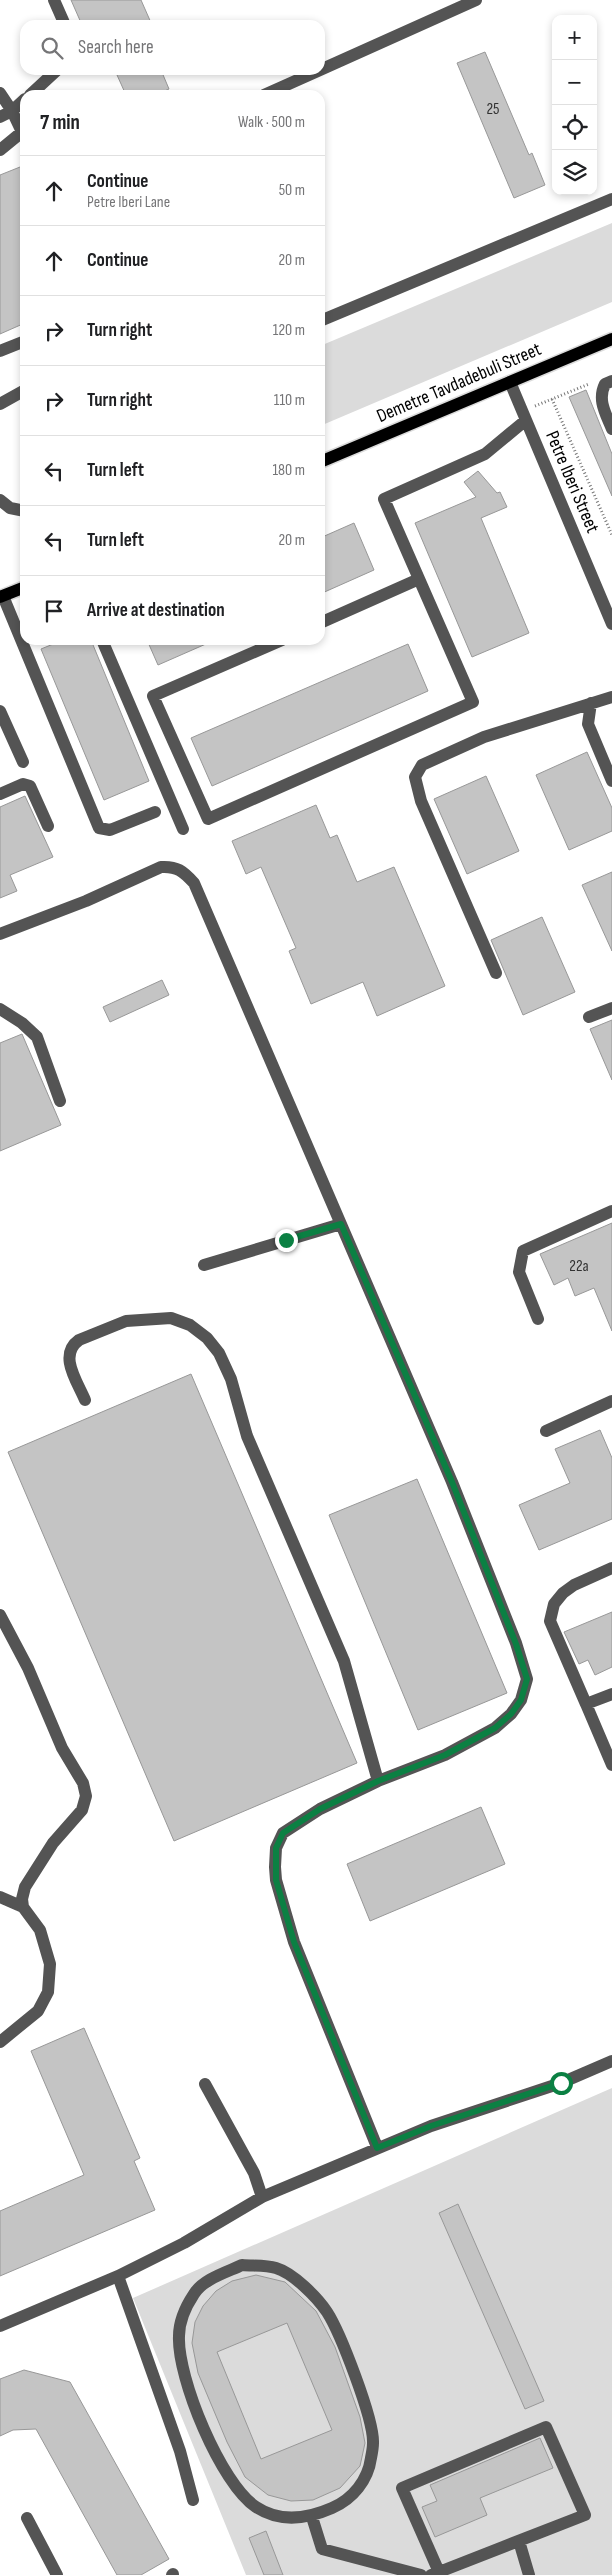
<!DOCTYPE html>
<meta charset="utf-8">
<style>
:root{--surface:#fff;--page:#f6f6f6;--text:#202124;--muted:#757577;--line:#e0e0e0}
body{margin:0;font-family:"Sofia Sans Condensed",sans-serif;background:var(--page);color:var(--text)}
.controls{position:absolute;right:15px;top:15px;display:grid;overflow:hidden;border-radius:10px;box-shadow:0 2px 8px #0003}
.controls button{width:45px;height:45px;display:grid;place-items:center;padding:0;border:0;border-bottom:1px solid var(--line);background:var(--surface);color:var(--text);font:25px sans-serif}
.stop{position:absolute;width:15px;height:15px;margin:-11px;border:4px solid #0b8043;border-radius:50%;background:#fff}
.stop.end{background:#0b8043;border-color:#fff;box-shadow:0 1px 5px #0008}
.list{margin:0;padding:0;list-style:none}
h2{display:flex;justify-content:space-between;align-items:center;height:65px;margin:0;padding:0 20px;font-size:21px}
h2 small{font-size:16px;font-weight:400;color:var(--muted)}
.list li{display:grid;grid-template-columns:32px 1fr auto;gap:15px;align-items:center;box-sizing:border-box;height:70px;padding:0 20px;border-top:1px solid var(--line)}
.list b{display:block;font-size:19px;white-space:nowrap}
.list p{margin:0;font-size:16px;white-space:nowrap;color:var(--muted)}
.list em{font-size:16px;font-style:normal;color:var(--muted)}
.icon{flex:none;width:28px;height:28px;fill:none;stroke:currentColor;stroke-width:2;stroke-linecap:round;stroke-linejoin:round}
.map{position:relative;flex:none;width:612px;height:2575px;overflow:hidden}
.search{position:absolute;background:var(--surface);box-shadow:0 2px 8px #0003;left:20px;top:20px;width:305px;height:55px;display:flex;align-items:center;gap:12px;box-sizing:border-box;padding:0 18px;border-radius:15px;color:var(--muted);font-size:19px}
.panel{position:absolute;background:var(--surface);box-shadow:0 2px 8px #0003;left:20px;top:90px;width:305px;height:555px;border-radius:15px}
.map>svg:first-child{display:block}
.green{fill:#dbdbdb}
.building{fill:#c4c4c4;stroke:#989898;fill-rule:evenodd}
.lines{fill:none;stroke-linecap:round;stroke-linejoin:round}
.major-casing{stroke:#dbdbdb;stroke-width:15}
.path{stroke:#767676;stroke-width:3;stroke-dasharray:1 2.5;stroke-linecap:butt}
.minor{stroke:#545454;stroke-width:12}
.major{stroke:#000;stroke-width:12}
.route{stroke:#0b8043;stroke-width:6}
.labels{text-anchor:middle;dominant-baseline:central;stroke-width:4.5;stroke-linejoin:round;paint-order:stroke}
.number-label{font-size:16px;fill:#313131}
.street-label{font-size:19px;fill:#000;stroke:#fff}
</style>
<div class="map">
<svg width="612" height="2575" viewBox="0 0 612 2575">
<rect width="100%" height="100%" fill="#fff"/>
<!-- green -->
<path class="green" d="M612,223V302L320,426V346Z
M612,2088V2575H246L133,2298Z"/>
<!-- building -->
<path class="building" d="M71,0H141L152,25H82Z
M485,52L529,155L532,153L545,185L514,198L457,63Z
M131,70H161L169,89L155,95H126L117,75Z
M25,165V323L0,334V175Z
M586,390L612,454V496L569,397Z
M478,471L497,493L500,492L507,507L481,518L529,633L472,657L415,523L476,497L464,482Z
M354,523L374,570L320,594V538Z
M63,640H91L149,781L104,800L41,649Z
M147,640H215L158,665Z
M408,644L428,691L212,786L191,738Z
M587,752L612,808V831L569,850L536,775Z
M486,776L519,851L467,874L434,799Z
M25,796L53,857L10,875L17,891L0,898V807Z
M316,805L330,838L337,835L357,882L394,867L445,986L377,1016L363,982L311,1004L289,951L296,948L261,867L246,874L232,841Z
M612,872V951L582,885Z
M542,917L575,992L523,1015L491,940Z
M162,980L169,995L110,1022L103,1007Z
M612,1020V1080L590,1029Z
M22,1034L61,1125L0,1151V1043Z
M612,1223V1331L594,1288L575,1296L568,1278L554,1285L540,1254Z
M191,1374L357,1763L174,1841L8,1452Z
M600,1430L612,1458V1519L539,1550L519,1505L570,1483L555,1449Z
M417,1479L507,1693L418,1730L329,1515Z
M612,1612V1667L595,1675L588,1660L579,1664L564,1632Z
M481,1807L505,1864L370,1921L347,1864Z
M84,2028L140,2158L134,2161L155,2210L0,2276V2211L84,2175L31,2051Z
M458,2204L544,2401L525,2409L439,2213Z
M256,2275L285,2282L316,2311L335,2347L360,2417L365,2443L360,2466L340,2488L313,2500L291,2501L268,2495L245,2477L227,2442L198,2373L192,2343L195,2322L203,2306L216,2291L232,2281ZM287,2323L332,2430L261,2459L217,2352Z
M24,2370L70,2382L169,2559L141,2575H117L36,2429L13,2430L0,2436V2379Z
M540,2438L553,2468L480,2498L487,2515L435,2537L422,2507L437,2501L430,2485Z
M266,2531L283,2575H264L249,2538Z"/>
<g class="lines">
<!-- major casing -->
<g class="major-casing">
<path id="major" d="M320,462L612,339
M0,597L25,587"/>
</g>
<!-- path -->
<path class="path" d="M552,399L612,535
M535,406L589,384"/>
<!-- minor -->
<path class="minor" d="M54,0L65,25
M320,70L476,0
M0,93L12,111L25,99
M30,95L57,70
M264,95L320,70
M0,117L12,111L22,132L25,131
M0,150L22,132
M320,321L612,199
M0,351L25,341
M612,381L605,384C597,400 606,414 612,429
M510,382L612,624
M0,404L25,390
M0,500L10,508L25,511
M3,596L99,828L110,830L155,812
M320,623L419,579
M102,640L183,829
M282,640L153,696L208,819L473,702L384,499L485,454L526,420
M591,703L588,724L612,781
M0,711L23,762
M0,794L23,784L30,786L48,826
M0,934L86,901L161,867C177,866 183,871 194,883L452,1482L516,1643L527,1679L521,1700L511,1714L495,1728L445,1755L378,1781
M496,973L421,801L415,777L422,765L484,737L612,697
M0,1009L22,1023L37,1037L60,1101
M589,1017L612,1008
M204,1265L341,1224
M538,1319L519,1272L523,1251L612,1211
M85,1400C77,1381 58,1355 79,1340L126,1321L171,1318L190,1325L207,1338L219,1353L231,1379L247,1436L344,1661L378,1781L320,1809L283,1833L276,1848L275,1867L276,1880L294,1942L377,2147
M546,1431L612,1401
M0,1615L28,1668L62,1748L83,1783L86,1796L82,1810L53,1843L25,1887L22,1899L23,1907L40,1930L50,1964L48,1992L38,2011L0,2042
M612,1694L586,1704L612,1765
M586,1704L550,1621L554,1604L563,1593L574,1585L612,1568
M0,1897L23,1907
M205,2084L254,2173L262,2197
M242,2265C253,2266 266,2265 276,2268C293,2273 317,2297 327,2312C340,2332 374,2419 373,2443C373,2448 372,2453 371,2458C368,2480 353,2499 332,2508C307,2519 280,2523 256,2507C221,2484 177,2378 179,2336C179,2322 186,2306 194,2294C203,2279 227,2272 242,2265Z
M118,2276L180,2451L193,2500
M0,2326L118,2276L184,2243L262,2197L431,2126L561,2083L612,2061
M312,2517L322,2549L421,2575
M27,2518L57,2575
M519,2541L529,2575
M172,2575L173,2574
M431,2575L439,2572L585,2515L546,2427L402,2488L439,2572"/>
<!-- major -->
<use href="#major" class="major"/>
</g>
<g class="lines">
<!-- route -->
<path class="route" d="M286,1240L341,1224L452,1482L516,1644L527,1679L521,1700L511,1714L495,1728L445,1755L378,1781L320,1809L283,1833L276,1848V1880L294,1942L377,2148L431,2126L561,2083"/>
</g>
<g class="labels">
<!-- number labels -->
<g class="number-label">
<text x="493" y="109">25</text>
<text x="579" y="1266">22a</text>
</g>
<!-- street labels -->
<g class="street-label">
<text transform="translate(459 383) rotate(-23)">Demetre Tavdadebuli Street</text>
<text transform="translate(572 482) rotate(67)">Petre Iberi Street</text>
</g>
</g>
</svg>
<div class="controls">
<button>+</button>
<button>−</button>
<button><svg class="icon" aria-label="locate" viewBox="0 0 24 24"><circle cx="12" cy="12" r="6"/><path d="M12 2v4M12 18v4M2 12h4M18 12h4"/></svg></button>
<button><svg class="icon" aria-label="layers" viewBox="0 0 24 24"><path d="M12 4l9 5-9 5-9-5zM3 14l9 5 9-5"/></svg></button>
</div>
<div class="stop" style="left:561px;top:2083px"></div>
<div class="stop end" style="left:286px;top:1240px"></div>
<div class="search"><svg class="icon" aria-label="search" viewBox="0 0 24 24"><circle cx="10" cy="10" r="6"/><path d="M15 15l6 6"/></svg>Search here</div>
<section class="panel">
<h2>7 min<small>Walk · 500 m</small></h2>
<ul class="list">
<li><svg class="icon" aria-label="ahead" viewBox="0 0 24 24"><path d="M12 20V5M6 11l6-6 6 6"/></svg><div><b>Continue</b><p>Petre Iberi Lane</p></div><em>50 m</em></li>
<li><svg class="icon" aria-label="ahead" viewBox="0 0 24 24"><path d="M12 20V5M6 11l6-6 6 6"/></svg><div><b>Continue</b></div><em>20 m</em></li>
<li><svg class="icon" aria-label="right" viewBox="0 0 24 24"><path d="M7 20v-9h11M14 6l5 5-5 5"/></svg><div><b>Turn right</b></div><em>120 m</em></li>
<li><svg class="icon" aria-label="right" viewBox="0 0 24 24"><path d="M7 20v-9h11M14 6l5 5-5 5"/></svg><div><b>Turn right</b></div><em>110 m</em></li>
<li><svg class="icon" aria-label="left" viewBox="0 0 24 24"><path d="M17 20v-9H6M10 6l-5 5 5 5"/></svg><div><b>Turn left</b></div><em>180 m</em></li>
<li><svg class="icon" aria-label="left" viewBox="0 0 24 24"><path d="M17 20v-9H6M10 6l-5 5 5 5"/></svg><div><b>Turn left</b></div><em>20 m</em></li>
<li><svg class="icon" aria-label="arrive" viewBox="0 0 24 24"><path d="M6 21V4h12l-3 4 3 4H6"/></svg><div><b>Arrive at destination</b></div></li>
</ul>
</section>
</div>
